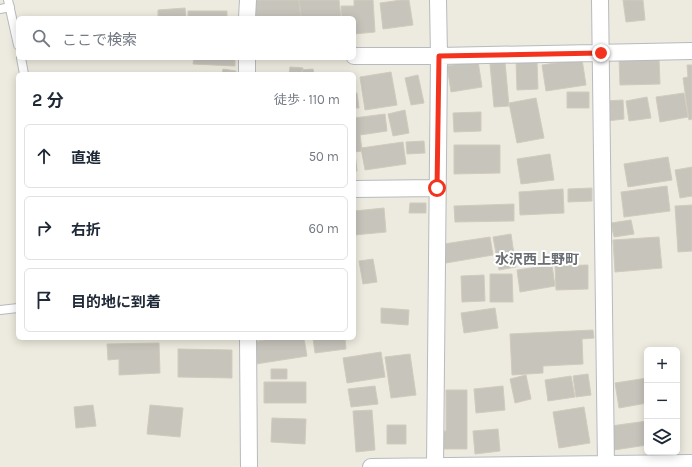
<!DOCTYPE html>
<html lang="ja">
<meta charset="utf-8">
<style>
:root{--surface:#fff;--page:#f2f2f3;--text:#1f2937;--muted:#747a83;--line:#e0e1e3}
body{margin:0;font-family:Karla,"Noto Sans JP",sans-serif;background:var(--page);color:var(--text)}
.controls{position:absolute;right:12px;bottom:12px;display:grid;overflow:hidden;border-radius:6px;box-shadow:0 2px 10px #0003}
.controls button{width:36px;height:36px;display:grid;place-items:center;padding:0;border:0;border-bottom:1px solid var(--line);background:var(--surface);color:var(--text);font:20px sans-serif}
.stop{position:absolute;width:12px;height:12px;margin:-9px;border:3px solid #f3331e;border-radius:50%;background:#fff}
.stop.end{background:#f3331e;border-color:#fff;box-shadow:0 1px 4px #0008}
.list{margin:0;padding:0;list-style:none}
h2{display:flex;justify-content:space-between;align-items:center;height:52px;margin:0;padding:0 16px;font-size:17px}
h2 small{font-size:13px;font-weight:400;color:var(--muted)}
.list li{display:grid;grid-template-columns:26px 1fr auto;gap:12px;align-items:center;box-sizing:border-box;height:64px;margin:0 8px 8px;padding:0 8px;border:1px solid var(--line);border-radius:6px}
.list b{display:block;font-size:15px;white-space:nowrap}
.list em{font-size:13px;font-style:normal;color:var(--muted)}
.icon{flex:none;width:22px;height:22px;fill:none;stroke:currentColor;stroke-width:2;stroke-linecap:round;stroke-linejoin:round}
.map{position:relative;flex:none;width:692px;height:467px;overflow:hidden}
.search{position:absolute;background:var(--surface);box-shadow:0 2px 10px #0003;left:16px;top:16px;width:340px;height:44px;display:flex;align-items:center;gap:10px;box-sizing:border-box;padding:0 14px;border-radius:6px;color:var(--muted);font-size:15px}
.panel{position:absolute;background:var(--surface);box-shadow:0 2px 10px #0003;left:16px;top:72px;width:340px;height:268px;border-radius:6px}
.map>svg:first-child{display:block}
.building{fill:#c7c4bc;stroke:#d1cbbd}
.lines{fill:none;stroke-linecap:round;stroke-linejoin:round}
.service-casing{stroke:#b7babf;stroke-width:10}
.minor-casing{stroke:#b7babf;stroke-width:18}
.service{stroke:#fff;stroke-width:8}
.minor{stroke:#fff;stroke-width:16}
.route{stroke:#f3331e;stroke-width:5}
.labels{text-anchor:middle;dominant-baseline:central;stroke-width:4;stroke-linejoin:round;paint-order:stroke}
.neighbourhood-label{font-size:14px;font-weight:bold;fill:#696e73;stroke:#fff}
</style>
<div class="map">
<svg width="692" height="467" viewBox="0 0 692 467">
<rect width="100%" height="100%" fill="#edeadf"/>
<!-- building -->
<path class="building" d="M252,0H299L301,18H255Z
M299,0H339L341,18H301Z
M354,0H373L375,32L354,34V18H342L341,6H354Z
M401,0H409L413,25L383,29L380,3Z
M623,0H643L645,20L626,22Z
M185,8L186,18H158V10Z
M188,11H227V18H188Z
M194,58H235V66L193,64Z
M659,58L660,84L620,85L619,59Z
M582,59L586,85L546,91L542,65Z
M478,61L482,87L451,92L447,66Z
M516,61H537L538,89L517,90Z
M505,62L509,106L494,107L490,64Z
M687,65H692V119L689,120L683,78L688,77Z
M290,67L303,68L302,74H289Z
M223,69L236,71L235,74H222Z
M313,69L314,74H302L301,70Z
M391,72L397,105L365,110L360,77Z
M418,75L424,103L411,105L405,78Z
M567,92H589V108H567Z
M354,93H357L359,108H354Z
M684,93L688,117L660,122L656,97Z
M647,97L651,118L629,121L626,101Z
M536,98L544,138L517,143L509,103Z
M623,100L624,119L607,121L605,101Z
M405,110L409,133L393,136L388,114Z
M481,112V131L454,132L453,113Z
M385,114L387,131L360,135L362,151L355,152L357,171H354V132H355L354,118Z
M424,141L425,153L407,154L406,142Z
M403,142L406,164L365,170L361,148Z
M454,145H500V173L454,174Z
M550,154L554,180L521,184L517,159Z
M668,157L672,180L628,187L624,164Z
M692,167V196L680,198L675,170Z
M667,186L670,211L624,217L621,192Z
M592,188V201L568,202V189Z
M563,189L564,213L520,215L519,192Z
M410,203H426V213H409Z
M514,204V221L455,222L454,206Z
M692,205V251L678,252L675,206Z
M384,208L386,232L354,235V211Z
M631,220L634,234L614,237L611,223Z
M511,234L516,267L499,270L493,237Z
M490,237L493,255L440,264L437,245Z
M659,237L662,268L615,272L613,240Z
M373,259L377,282L363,284L359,261Z
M552,265L555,286L520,292L517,270Z
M588,265V289L556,290L555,266Z
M490,274H512L513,302H490Z
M484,275L485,301L462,302L461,276Z
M381,308L409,310L408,325L381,323Z
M495,308L498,328L464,333L461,313Z
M593,330L594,338L582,339L583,364L543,366V373L512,375L510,334Z
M276,338H304L307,356L256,364L252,342Z
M313,338H345L346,349L315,353Z
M159,343L160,373L119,375V359L108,360L107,344Z
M178,349L232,350V378L178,377Z
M381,352L385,377L347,383L343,358Z
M410,354L416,395L391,398L385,357Z
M271,369H287V379H271Z
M588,374L591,395L576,397L573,376Z
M526,375L531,399L515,403L510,379Z
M571,376L575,397L548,401L545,380Z
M647,378V403L619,408L615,383Z
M264,382H306V403H264Z
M375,386L378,404L351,407L348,389Z
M503,386L505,410L476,413L474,389Z
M446,390H467V449H441V431H446Z
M93,405L96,426L76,428L74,407Z
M150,405L183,408L180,437L147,434Z
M584,407L590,443L559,448L553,412Z
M372,410L375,450L356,452L353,411Z
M272,418L306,419L305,444L271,442Z
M647,421V445L614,450L611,426Z
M387,425H406V444H387Z
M498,429L500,451L475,454L473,431Z"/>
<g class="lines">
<!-- service casing -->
<g class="service-casing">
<path id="service" d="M8,0L18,45
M0,9L10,7
M21,58L24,74
M0,310L18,308"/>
</g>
<!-- minor casing -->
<g class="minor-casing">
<path id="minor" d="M600,0L606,465
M247,18L248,0
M354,56H439L692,51
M247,58V74
M354,189L437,188
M248,338L249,467
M435,466L439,56L438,0
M371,467L692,463"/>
</g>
<!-- service -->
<use href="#service" class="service"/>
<!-- minor -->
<use href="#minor" class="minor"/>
</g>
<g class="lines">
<!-- route -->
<path class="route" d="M437,188L439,56L601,53"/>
</g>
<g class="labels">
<!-- neighbourhood labels -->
<g class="neighbourhood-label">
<text x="537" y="259">水沢西上野町</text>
</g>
</g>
</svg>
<div class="controls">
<button>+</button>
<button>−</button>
<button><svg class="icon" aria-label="layers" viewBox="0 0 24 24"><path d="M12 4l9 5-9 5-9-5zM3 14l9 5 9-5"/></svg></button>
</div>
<div class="stop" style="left:437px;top:188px"></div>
<div class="stop end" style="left:601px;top:53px"></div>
<div class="search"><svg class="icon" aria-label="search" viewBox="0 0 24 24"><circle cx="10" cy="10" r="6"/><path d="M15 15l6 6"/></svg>ここで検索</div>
<section class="panel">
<h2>2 分<small>徒歩 · 110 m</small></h2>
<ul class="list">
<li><svg class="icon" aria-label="ahead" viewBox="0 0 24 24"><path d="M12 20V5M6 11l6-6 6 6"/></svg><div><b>直進</b></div><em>50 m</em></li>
<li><svg class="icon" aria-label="right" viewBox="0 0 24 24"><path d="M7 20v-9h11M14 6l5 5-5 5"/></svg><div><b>右折</b></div><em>60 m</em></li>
<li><svg class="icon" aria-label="arrive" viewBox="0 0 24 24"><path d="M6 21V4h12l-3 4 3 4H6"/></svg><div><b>目的地に到着</b></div></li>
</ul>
</section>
</div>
